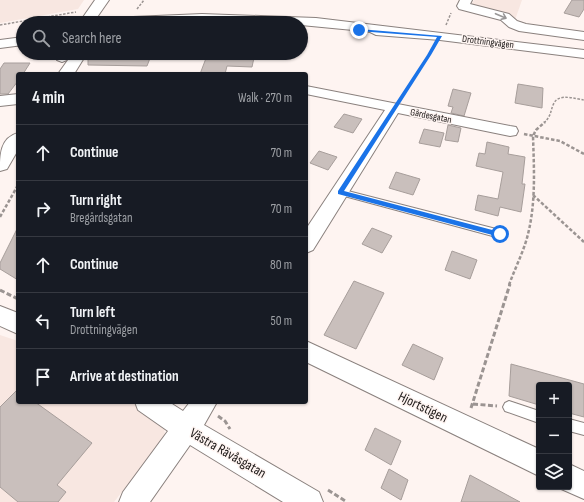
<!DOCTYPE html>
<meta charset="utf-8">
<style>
:root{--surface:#171b24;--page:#242831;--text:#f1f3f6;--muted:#9ea1a6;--line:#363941}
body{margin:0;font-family:"Sofia Sans Condensed",sans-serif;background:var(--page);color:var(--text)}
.controls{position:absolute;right:12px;bottom:12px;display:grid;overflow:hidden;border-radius:4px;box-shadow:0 1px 3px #0004}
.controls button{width:36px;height:36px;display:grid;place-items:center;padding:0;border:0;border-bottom:1px solid var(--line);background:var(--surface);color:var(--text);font:20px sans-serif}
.stop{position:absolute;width:12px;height:12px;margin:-9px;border:3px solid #1a73e8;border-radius:50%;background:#fff}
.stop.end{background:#1a73e8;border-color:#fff;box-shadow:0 1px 4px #0008}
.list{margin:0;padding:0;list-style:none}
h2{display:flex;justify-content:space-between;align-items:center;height:52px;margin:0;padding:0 16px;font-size:17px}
h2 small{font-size:13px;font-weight:400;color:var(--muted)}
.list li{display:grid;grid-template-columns:26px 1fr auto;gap:12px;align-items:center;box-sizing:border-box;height:56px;padding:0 16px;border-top:1px solid var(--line)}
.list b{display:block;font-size:15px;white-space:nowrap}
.list p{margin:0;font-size:13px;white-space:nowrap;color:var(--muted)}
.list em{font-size:13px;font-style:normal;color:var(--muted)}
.icon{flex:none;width:22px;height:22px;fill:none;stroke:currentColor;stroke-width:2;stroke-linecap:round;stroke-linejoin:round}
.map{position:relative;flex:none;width:584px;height:502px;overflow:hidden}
.search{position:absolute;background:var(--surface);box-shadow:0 1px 3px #0004;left:16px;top:16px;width:292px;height:44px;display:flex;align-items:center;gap:10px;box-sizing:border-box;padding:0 14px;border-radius:22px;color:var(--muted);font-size:15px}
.panel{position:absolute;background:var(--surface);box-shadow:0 1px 3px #0004;left:16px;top:72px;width:292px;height:332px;border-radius:4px}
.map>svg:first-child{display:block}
.built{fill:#f8e7e1}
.building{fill:#c9bfbc;stroke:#a79e9b}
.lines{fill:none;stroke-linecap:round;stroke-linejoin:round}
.service-casing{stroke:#8a817e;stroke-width:2}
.minor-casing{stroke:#8a817e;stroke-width:2}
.tertiary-casing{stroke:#8a817e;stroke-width:2}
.secondary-casing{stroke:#8a817e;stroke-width:2}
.path-far2{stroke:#9b9492;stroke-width:1.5;stroke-dasharray:2.5 1.5;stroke-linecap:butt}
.path-far1{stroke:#9b9492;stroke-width:2.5;stroke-dasharray:3.5 2;stroke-linecap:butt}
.path{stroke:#9b9492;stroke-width:3;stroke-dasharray:5 2.5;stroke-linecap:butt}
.service{fill:#fff;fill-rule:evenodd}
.minor{fill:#fff;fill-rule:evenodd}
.tertiary{fill:#fff;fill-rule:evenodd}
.secondary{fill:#fff;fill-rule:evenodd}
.oneway{stroke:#999797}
.route{fill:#1a73e8}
.labels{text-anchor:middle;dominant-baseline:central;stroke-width:3;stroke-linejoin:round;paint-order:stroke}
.far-street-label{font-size:10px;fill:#1c1817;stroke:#fef4f1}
.near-street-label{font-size:14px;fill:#1c1817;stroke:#fef4f1}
</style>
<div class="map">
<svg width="584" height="502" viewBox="0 0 584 502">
<rect width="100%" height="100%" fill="#fef4f1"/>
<!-- built -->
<path class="built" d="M0,0H84L78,9L0,23Z
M474,0H522L515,20L469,9Z
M0,335L18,341V402H131L164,423L165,437L114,502H0Z"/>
<!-- building -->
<path class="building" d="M572,0H584V9L579,17L564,13Z
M88,53H152L147,66L88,65Z
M208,53H255L252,67L227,66L225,74H200Z
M4,63H30L23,74H18V81L8,94H0V69Z
M518,84L543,88L542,108L515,103Z
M453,89L471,93L464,116L451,113L453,107L448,106Z
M344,114L362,119L353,133L334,127Z
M448,125L461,128L458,142L445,140Z
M424,129L444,133L440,147L419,143Z
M487,142L509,147L508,154L525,157L522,184H525L521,212L500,207L498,216L475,210L478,195L498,199L503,172L476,166L479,153L485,154Z
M319,151L337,157L328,170L310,163Z
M396,172L420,179L413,195L389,188Z
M18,227V280L0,269V263Z
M372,228L392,236L382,253L362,244Z
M452,251L477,260L470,279L445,270Z
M354,281L384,293L356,349L324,335Z
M413,344L443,358L434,380L402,365Z
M511,364L584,384V417L569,413V385H539V405L509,396Z
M18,389V402H35L92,443L57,485L66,492L58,502H18L0,487V407Z
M375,428L401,441L391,465L365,450Z
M389,469L408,480L401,500L381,488Z
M470,475L520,502H461Z"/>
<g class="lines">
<!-- service casing -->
<g class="service-casing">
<path id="service" d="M340,189L500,230L503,231L505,234L503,237L500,238L337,194L335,192L337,190Z
M509,401L539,411V423L505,411L503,407L505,403Z
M569,419L584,423V435L569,431Z"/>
</g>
<!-- minor casing -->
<g class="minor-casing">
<path id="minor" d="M460,0H472L470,4L509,14L517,21L526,24L584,32V40L519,31L509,27L501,20L459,9L457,6Z
M306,86L510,126L516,127L518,131L516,135L510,136L398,113L313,250L306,253V229L385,110L306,94Z
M18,94V104L0,106V96Z
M0,306L18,313V334L0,326Z
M306,341L539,449V476L306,362Z
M135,402H169L183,411L190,402H217L204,425L319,492L323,502H283L190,445L150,502H119L123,492L168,431L138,410Z
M569,464L584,471V499L559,488L569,487Z"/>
</g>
<!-- tertiary casing -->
<g class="tertiary-casing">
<path id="tertiary" d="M95,0H109L93,23H79Z
M73,53H87L74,74H58Z
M18,133V150L7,169L0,171C0,155 0,138 18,133Z"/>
</g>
<!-- secondary casing -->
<g class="secondary-casing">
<path id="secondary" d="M202,14L316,18L584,50V58L440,40L376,35L370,32L353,30L301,25V23H80L82,20L87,19Z
M23,37V45L0,48V40Z
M54,53H68L70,57L67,60L62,62L57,60Z"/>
</g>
<!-- path-far2 -->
<path class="path-far2" d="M137,9L144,0
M0,25L76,12
M446,25L451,13
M402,96L434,47
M544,123C552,115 550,111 554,103C559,93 576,99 584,100"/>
<!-- path-far1 -->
<path class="path-far1" d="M524,134L560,141L584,154
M533,195L584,242
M0,217L18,185
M509,285C515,268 524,251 528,234C536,202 534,168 533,136L536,130L545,122"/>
<!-- path -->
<path class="path" d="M0,290L18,299
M473,404L497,406
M471,408L510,284
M218,416L225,421L230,429
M328,490L347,502"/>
<!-- service -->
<use href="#service" class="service"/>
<!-- minor -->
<use href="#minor" class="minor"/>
<!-- tertiary -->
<use href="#tertiary" class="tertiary"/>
<!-- secondary -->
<use href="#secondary" class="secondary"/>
</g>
<!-- one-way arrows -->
<defs><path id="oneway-shaft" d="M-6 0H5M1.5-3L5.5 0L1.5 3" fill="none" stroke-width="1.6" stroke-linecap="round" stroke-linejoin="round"/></defs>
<use class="oneway" href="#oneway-shaft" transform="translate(501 16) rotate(23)"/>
<!-- route -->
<path class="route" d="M359,29L442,36L431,55L344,191L500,232L502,233V236L500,237L338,194V191L427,55L437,37L358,31Z"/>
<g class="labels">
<!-- far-street labels -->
<g class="far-street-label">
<text transform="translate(488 42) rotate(7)">Drottningvägen</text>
<text transform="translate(431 116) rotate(11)">Gärdesgatan</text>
</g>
<!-- near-street labels -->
<g class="near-street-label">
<text transform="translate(423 407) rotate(26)">Hjortstigen</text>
<text transform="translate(228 453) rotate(30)">Västra Rävåsgatan</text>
</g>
</g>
</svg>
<div class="controls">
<button>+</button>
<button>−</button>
<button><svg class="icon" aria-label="layers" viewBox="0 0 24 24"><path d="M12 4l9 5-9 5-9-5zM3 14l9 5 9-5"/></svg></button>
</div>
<div class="stop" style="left:500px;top:234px"></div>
<div class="stop end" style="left:359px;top:30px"></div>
<div class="search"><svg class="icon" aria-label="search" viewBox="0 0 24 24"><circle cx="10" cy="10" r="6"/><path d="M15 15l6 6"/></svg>Search here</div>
<section class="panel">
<h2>4 min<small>Walk · 270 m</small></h2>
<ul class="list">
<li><svg class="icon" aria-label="ahead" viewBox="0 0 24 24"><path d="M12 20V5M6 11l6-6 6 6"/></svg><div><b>Continue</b></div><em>70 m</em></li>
<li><svg class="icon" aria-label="right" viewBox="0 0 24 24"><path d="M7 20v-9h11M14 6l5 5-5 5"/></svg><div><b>Turn right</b><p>Bregårdsgatan</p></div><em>70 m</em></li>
<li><svg class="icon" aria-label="ahead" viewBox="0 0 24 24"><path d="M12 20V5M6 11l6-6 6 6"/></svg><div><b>Continue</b></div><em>80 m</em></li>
<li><svg class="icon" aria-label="left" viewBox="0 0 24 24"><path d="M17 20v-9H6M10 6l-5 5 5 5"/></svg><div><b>Turn left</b><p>Drottningvägen</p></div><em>50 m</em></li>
<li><svg class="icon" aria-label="arrive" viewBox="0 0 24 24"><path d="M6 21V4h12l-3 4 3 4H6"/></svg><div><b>Arrive at destination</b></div></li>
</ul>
</section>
</div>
